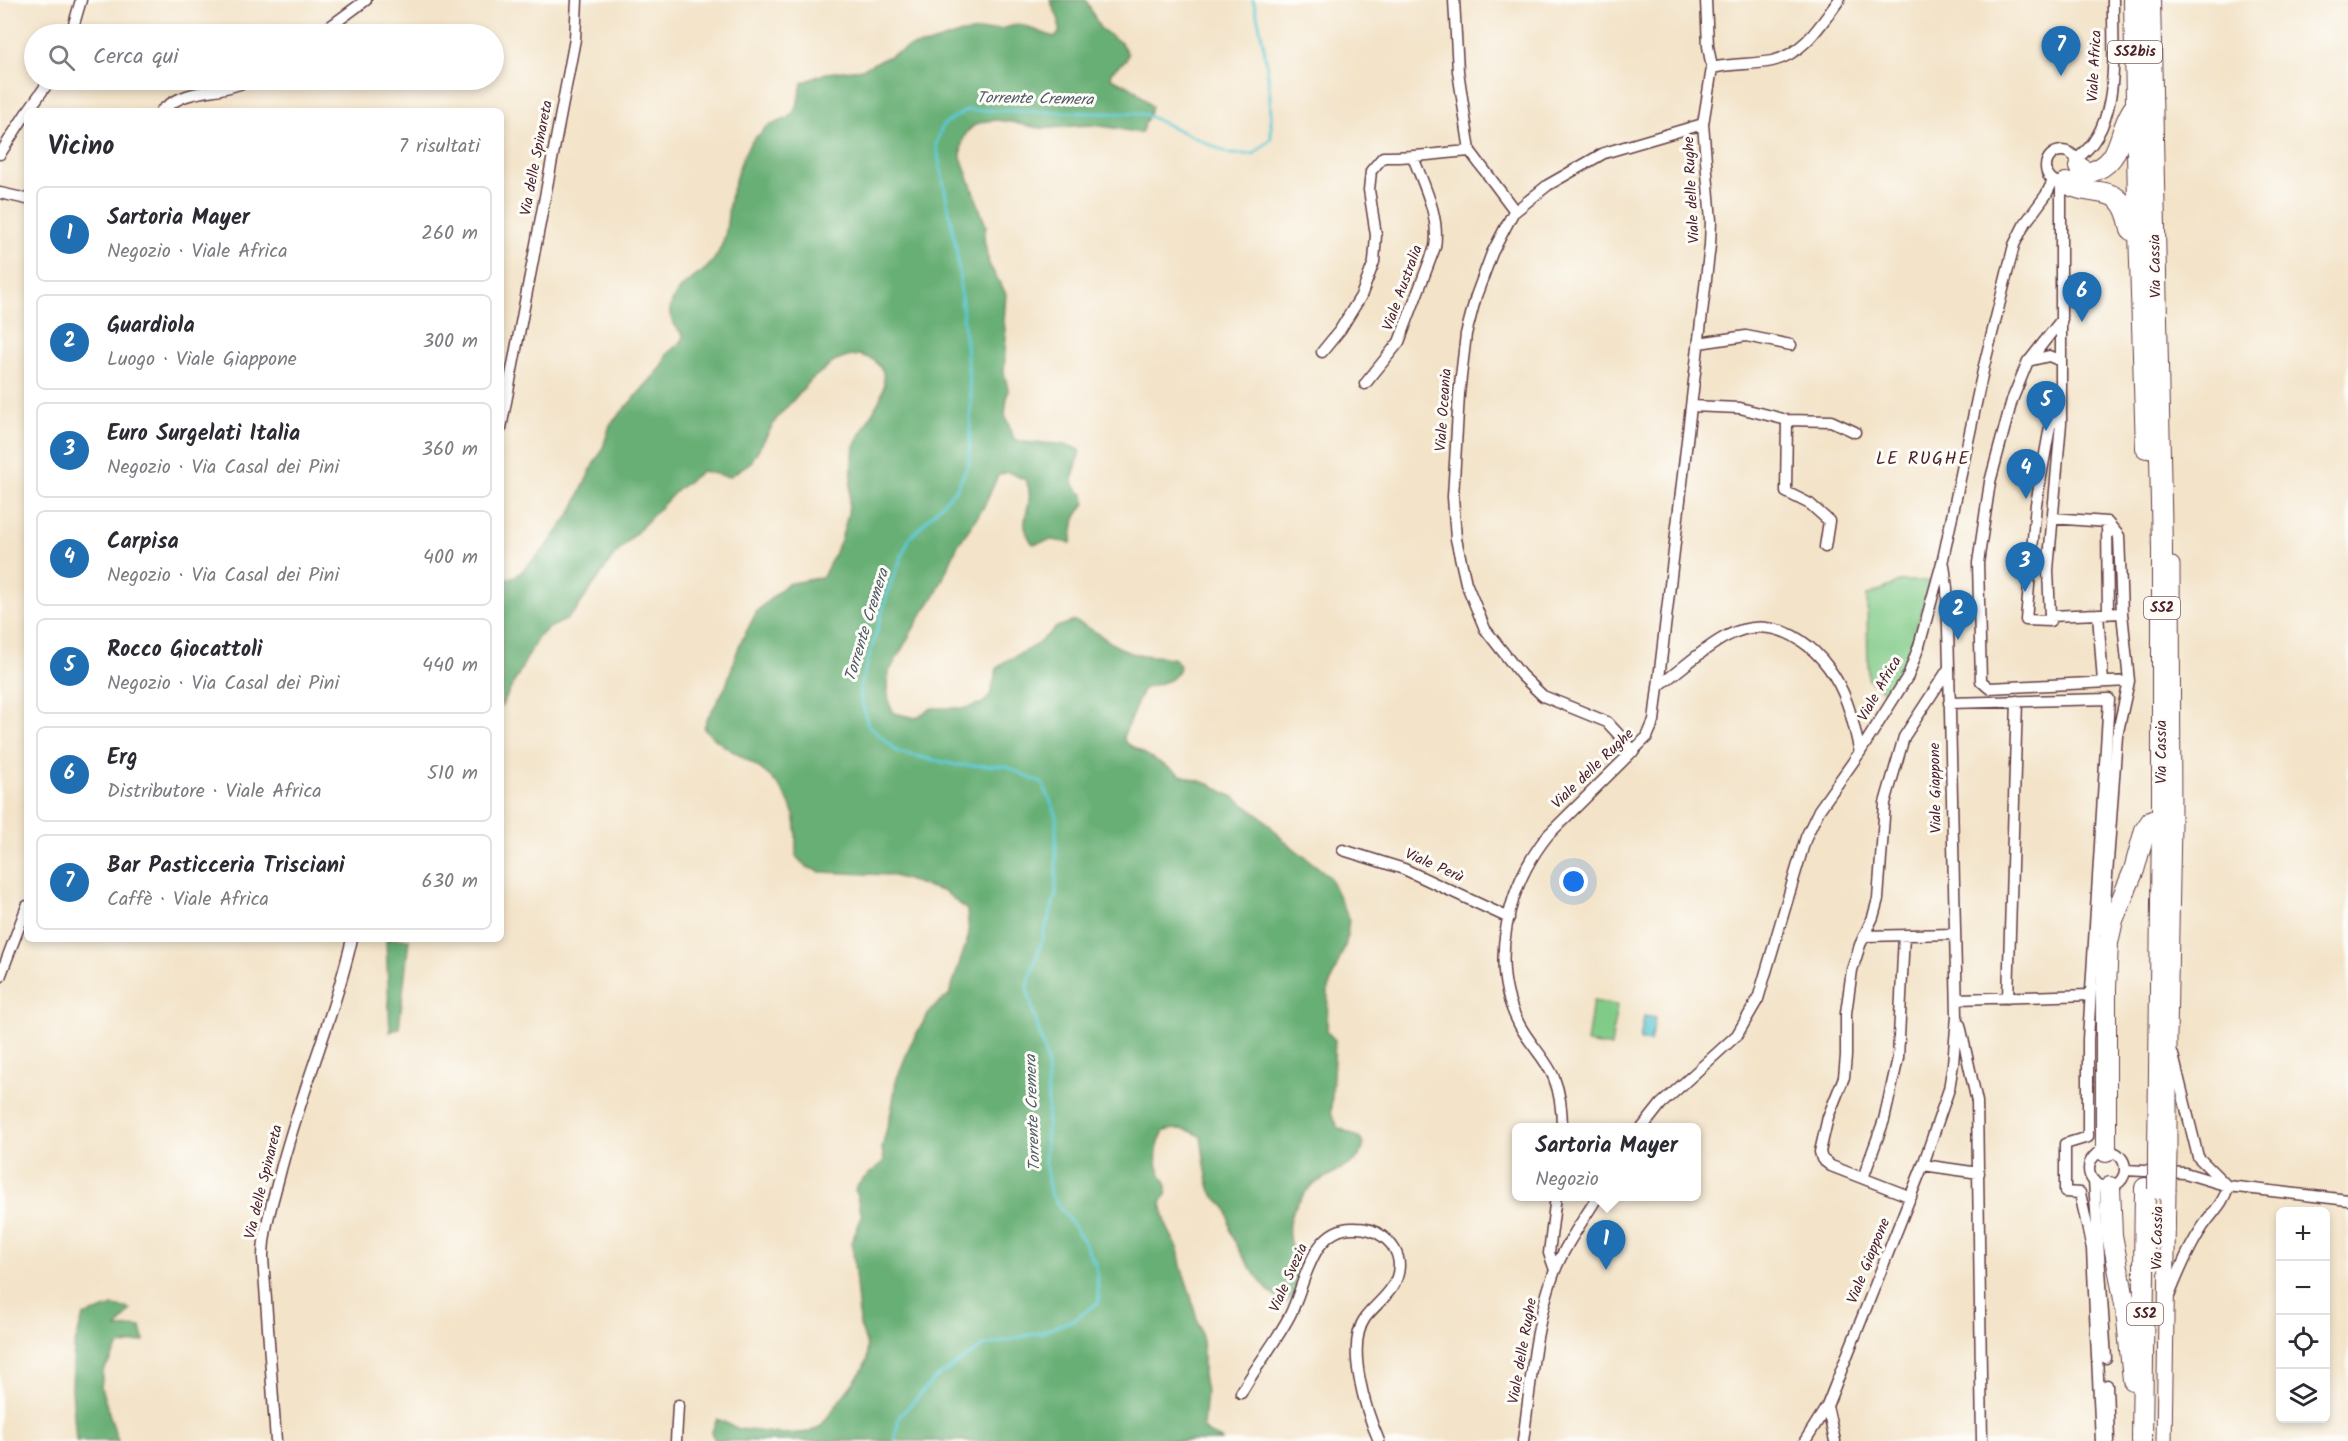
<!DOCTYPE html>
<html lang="it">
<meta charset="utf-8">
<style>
:root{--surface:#fff;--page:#f2f2f3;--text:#2b2b33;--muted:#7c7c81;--line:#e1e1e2;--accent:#1f6fb2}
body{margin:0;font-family:Kalam,sans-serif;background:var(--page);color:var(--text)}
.controls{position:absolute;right:18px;bottom:18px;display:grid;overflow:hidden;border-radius:9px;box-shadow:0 3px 9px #0003}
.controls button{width:54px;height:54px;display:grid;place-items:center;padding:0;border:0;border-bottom:2px solid var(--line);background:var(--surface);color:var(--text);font:30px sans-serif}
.you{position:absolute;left:1574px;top:882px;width:21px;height:21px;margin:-15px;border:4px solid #fff;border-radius:50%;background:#1a73e8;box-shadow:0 0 0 9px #1a73e833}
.badge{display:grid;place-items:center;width:39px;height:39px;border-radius:50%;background:var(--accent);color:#fff;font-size:20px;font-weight:700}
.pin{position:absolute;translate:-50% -50px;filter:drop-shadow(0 2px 3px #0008)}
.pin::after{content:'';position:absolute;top:32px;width:21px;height:18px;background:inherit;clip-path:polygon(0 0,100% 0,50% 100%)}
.popup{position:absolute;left:1512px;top:1123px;width:189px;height:78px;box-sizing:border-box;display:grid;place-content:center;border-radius:9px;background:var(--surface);filter:drop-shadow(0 2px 4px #0005);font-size:20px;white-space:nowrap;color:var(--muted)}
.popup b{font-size:22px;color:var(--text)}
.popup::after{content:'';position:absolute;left:50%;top:100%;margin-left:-12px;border:12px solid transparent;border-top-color:var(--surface)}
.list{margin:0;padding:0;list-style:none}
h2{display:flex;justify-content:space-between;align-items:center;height:78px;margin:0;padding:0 24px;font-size:26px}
h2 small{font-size:20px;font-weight:400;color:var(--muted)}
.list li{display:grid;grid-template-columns:39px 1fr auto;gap:18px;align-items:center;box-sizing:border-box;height:96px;margin:0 12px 12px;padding:0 12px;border:2px solid var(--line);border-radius:9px}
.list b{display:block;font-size:22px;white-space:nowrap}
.list p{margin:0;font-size:20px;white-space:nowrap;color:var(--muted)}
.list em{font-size:20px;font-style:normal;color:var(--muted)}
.icon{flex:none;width:33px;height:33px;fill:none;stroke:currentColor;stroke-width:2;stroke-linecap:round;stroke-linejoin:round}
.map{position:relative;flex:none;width:2348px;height:1441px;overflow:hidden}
.search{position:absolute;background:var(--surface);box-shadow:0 3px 9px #0003;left:24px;top:24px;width:480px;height:66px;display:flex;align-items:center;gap:15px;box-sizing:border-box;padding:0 21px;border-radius:33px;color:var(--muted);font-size:22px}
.panel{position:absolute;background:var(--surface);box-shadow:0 3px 9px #0003;left:24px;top:108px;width:480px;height:834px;border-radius:9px}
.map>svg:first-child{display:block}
.green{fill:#81cb88;stroke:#66755a;stroke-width:1.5}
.forest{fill:#68af74;stroke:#596750;stroke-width:1.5}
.water{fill:#5cc8d3;stroke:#53747f;stroke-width:1.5}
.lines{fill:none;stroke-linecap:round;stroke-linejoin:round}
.stream{stroke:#5cc8d3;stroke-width:3}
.street-casing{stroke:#633c43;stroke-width:13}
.secondary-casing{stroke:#633c43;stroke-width:17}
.highway-casing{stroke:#633c43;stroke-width:22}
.street{stroke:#fff;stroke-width:10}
.secondary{stroke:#fff;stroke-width:15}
.highway{stroke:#fff;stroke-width:20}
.secondary-bridge-casing{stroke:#633c43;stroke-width:17;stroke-linecap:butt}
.highway-bridge-casing{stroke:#633c43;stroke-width:22;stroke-linecap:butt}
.secondary-bridge{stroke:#fff;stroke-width:15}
.highway-bridge{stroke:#fff;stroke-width:20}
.labels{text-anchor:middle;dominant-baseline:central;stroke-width:6;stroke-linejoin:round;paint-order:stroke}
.shield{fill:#fdfcf7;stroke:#806168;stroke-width:1.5}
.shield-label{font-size:14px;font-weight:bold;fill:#4a1f2b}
.street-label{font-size:15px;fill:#4a1f2b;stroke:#fdfcf7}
.water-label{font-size:16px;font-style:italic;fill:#505a66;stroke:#fdfcf7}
.quarter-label{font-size:18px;letter-spacing:1.5px;fill:#4a1f2b;stroke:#fdfcf7}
</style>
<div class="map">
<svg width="2348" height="1441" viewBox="0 0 2348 1441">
<rect width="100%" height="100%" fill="#fdfcf7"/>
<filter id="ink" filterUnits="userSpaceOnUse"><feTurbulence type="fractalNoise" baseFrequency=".0167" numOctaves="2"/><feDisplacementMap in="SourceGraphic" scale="12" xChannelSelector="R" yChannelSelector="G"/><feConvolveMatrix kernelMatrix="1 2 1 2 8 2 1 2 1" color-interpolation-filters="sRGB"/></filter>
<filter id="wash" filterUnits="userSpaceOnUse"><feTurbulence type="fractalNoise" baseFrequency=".008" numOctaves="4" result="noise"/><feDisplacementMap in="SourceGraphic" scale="24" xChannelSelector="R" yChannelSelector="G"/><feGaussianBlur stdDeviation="1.35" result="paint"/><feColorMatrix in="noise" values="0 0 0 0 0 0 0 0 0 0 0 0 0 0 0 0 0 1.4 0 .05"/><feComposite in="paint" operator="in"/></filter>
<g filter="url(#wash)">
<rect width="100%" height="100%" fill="#f3e3c8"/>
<!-- green -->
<path class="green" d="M1902,581H1930L1907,662L1886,693L1868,679L1867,596Z
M1593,1001L1617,1005L1611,1047L1587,1043Z"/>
<!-- forest -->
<path class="forest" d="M1050,0H1086L1100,28L1121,43L1128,54L1126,60L1111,72V78L1133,88L1152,107L1141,133C1127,131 1113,127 1099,126C1081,123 1062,129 1043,128C1021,127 997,113 975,125C963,132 961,144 961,157L986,226L984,239L989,264L1006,294L1004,321L1006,338L1004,372L1008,389L1005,415L1014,439C1036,448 1054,438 1080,450C1079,469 1062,481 1084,495L1085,503L1075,518L1071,543L1052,540L1033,544C1013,518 1038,507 1026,480L1008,472L998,475L984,507L958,545L936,594L920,617L889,672L887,689L890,706L894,713L916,718L932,708H966L983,703L990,696L997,669L1004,662L1036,645L1057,627L1074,621C1095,628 1108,644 1128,652C1143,657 1159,655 1175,659L1180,666C1173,687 1160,680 1143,689L1123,737L1126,743L1181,775L1209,784L1235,798L1264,819L1282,839L1329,876L1349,919L1346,943L1328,989L1327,1032L1335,1040L1331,1112L1338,1128C1345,1131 1359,1135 1362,1142C1371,1162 1321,1176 1310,1187C1304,1194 1292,1209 1290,1218C1285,1236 1294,1260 1301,1276L1295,1294L1286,1303C1266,1296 1240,1254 1232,1235C1228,1226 1231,1217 1226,1208C1222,1202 1215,1199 1211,1191C1205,1175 1204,1154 1201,1137C1190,1129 1177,1127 1164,1131C1159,1140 1155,1153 1157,1163C1160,1181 1176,1184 1161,1202L1167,1227L1178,1249L1181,1266L1190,1293L1203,1341V1375L1206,1392L1203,1427L1208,1433L1223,1441H715L712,1432L717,1419L739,1429L786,1434L810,1432L821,1426L861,1372L867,1360V1346L860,1325L852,1241L862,1216L855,1189C863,1177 874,1171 884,1161L882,1148L892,1108L896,1081L911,1043L932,1008L949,995L969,935L967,910L945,892L891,875L820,872L807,867L796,857C795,844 798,828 794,815C776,762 737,763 704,729L706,721L726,686L739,646L757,611L787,584L823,577L841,540L848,514L854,446L880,399L884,386L883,371L874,360L860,355L847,357L834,362L812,379L777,418L751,462L729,477L702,471L677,490L613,557L576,610L566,620L547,629L537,639L501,707V582L519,574L547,546L571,513L594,463L602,451L610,425L662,367L667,354L682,341L683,335C674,325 666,315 672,302C684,276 705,278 718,253C731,229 725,215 732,191C736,176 743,151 753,140C758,135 762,133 766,127L789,118L797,107L802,83L826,73L862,69L909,47L928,44L962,33L1001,29L1019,24L1054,37L1059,34V20Z
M386,939H409L399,1028L390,1032Z
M113,1306L131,1309L117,1328L141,1327L144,1341L119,1346L103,1371L101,1388L118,1441H76L72,1388L74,1347L83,1316Z"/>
<!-- water -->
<path class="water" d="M1644,1016L1655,1018L1650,1042L1640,1040Z"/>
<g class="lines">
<!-- stream -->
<path class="stream" d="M896,1441L895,1437L899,1417L934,1379L984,1346L1042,1332L1077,1318L1099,1302L1096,1266L1083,1240L1050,1193L1045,1162L1048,1111L1047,1060L1027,989L1056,894V814L1043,784L1006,766L956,765L898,752L868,725L859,691L890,585L909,539L957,488L969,463L971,399L957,253L936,144L943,125L967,110L1144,114L1230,154H1254L1271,139C1272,91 1266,46 1253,0"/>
</g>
</g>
<g filter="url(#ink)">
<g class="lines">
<!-- street casing -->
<g class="street-casing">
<path id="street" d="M1454,0L1458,71L1470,151L1515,211
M71,34L81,0
M320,34L366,0
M1712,68C1732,63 1753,65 1772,61C1804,54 1821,24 1839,0
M28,111L50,80
M161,111C190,85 217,96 249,80
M2046 167a16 16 0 1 1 32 0a16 16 0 1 1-32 0Z
M0,154L27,112
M2076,159C2123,127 2112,50 2113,0
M0,193L27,199
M1699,343L1746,336L1791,345
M1322,352L1340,330L1361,296L1374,262L1376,235L1369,190L1371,171L1383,157C1412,158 1440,153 1470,151
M2049,356L2061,361V423L2048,570L2050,616L2122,613L2129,681L1989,688L1981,681L1978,563L1990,482L2012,400L2028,361Z
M2029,361L2062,319
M2061,361V183
M1365,384L1399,342L1435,247C1440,216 1424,186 1413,157
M1691,406L1740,408L1787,420L1831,421L1855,432
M1787,420L1786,492L1810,504L1829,521L1825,547
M501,428L575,39L577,0
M2052,518L2107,522L2119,536L2122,613
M2107,522L2108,614
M2098,614L2103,682
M2050,616V621L2026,620L2036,504L2051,421L2061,423
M1658,686C1680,671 1701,650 1725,637C1779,607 1830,653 1847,703C1853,719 1856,736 1860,752
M1949,703L2109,699L2088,1039V1137L2065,1144V1192L2080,1193L2092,1249L2101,1441
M1634,751L1607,722L1543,696L1521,675L1485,629L1466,583L1456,539L1453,497L1459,394L1466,334L1476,296L1492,253L1513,213L1548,185L1604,153L1703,124
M1343,850L1404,869L1509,918
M2103,931L2117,736L2129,681
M1864,936L1954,934
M0,977L27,906
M2008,998L2017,701
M1957,999L2090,995
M1960,1025L1977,1102L1982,1441
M2173,1055L2198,1157L2225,1184
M1562,1128C1562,1111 1560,1093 1554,1078C1547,1060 1528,1042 1519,1024C1488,965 1507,886 1548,835L1647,737L1654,721L1710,245L1711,221L1703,124L1712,68L1708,46L1706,0
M1642,1128L1661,1104L1737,1035L1758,999L1806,837L1819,810L1860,752L1908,676L1919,646L1943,559L1984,366L2014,245L2024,225L2046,195L2053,181
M2089 1169a18 18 0 1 1 36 0a18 18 0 1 1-36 0Z
M1923,1165L1979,1173
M2125,1170L2185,1173L2228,1186L2348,1200
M1863,1178L1884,1120L1898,1058L1904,935
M2094,1181L2106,1358
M1911,1197L1831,1166L1822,1159L1820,1152L1828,1117L1844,1077L1846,1056V1013L1852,970L1860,945L1873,917L1878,899L1885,803L1904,737L1949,668
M1555,1270L1549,1253L1556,1196
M2169,1296C2178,1274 2187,1251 2200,1231C2209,1215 2224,1205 2228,1186
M2107,1385L2109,1441
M1241,1393C1256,1366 1276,1342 1290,1315C1305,1286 1311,1225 1356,1228C1365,1228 1374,1230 1382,1236C1392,1243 1399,1254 1399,1266C1398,1290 1378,1301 1365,1318C1345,1347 1366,1411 1379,1441
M1827,1406L1835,1441
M276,1441L263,1258C263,1231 272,1204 279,1177C299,1097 333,1020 352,939
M676,1441L678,1405
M1523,1441C1531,1385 1534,1326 1554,1273C1564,1246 1583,1221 1598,1196
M1805,1441L1827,1406L1923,1165L1949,1089L1953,1064L1957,1016L1949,668L1947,588L1944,565"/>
</g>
<!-- secondary casing -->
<g class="secondary-casing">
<path id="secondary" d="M2169,1153V1036L2173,823L2172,565
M2164,1441L2168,1191"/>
</g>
<!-- highway casing -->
<g class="highway-casing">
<path id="highway" d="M2134,0L2138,201L2146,448
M2150,0L2162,548V821L2158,1153
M2079,167L2088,173C2124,163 2116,134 2133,109
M2066,183C2096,201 2122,177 2131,230
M2106,1152V988L2108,943L2113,920L2134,870L2145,830L2152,820
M2110,1187L2112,1235L2126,1310L2133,1380
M2142,1441L2145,1188"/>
</g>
<!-- street -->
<use href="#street" class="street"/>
<!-- secondary -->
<use href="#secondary" class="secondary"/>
<!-- highway -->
<use href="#highway" class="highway"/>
<!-- secondary-bridge casing -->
<g class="secondary-bridge-casing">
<path id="secondary-bridge" d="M2168,1191L2169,1153"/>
</g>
<!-- highway-bridge casing -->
<g class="highway-bridge-casing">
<path id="highway-bridge" d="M2158,1189V1153"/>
</g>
<!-- secondary-bridge -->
<use href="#secondary-bridge" class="secondary-bridge"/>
<!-- highway-bridge -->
<use href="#highway-bridge" class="highway-bridge"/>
</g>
</g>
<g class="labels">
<!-- shield labels -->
<g class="shield">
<rect x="2108" y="41" width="54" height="22" rx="4.5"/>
<rect x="2144" y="597" width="36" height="22" rx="4.5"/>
<rect x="2127" y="1303" width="36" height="22" rx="4.5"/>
</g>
<g class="shield-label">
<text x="2135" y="52">SS2bis</text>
<text x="2162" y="608">SS2</text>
<text x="2145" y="1314">SS2</text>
</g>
<!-- street labels -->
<g class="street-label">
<text transform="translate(2095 66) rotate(-87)">Viale Africa</text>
<text transform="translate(537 158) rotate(-79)">Via delle Spinareta</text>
<text transform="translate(1692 190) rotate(-93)">Viale delle Rughe</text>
<text transform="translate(2156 266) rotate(-91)">Via Cassia</text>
<text transform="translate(1403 288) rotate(-70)">Viale Australia</text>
<text transform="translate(1444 410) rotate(-86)">Viale Oceania</text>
<text transform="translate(1880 689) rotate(-60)">Viale Africa</text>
<text transform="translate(2162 752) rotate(-90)">Via Cassia</text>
<text transform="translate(1593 769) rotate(-44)">Viale delle Rughe</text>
<text transform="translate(1936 788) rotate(-91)">Viale Giappone</text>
<text transform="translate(1434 866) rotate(24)">Viale Perù</text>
<text transform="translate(264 1182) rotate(-76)">Via delle Spinareta</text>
<text transform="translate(2158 1238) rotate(-89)">Via Cassia</text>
<text transform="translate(1869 1261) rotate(-68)">Viale Giappone</text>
<text transform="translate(1289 1278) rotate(-66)">Viale Svezia</text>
<text transform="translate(1523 1351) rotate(-80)">Viale delle Rughe</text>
</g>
<!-- water labels -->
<g class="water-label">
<text transform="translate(1035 99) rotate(1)">Torrente Cremera</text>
<text transform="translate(867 625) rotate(-73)">Torrente Cremera</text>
<text transform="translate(1033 1113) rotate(-92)">Torrente Cremera</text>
</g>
<!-- quarter labels -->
<g class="quarter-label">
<text x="1923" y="459">LE RUGHE</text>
</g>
</g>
</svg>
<div class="controls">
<button>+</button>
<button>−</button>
<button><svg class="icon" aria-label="locate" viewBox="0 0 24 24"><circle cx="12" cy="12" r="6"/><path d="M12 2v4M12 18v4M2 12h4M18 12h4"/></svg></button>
<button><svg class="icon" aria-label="layers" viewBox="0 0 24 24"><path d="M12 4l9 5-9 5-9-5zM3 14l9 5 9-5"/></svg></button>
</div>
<div class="you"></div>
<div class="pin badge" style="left:1606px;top:1270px">1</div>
<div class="popup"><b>Sartoria Mayer</b>Negozio</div>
<div class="pin badge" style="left:1958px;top:640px">2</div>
<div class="pin badge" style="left:2025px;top:592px">3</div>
<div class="pin badge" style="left:2026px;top:499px">4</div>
<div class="pin badge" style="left:2046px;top:431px">5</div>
<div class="pin badge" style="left:2082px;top:322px">6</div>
<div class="pin badge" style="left:2061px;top:76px">7</div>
<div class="search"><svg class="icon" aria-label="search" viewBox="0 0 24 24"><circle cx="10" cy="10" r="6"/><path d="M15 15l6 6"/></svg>Cerca qui</div>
<section class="panel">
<h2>Vicino<small>7 risultati</small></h2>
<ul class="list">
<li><span class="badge">1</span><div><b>Sartoria Mayer</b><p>Negozio · Viale Africa</p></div><em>260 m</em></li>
<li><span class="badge">2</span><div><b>Guardiola</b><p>Luogo · Viale Giappone</p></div><em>300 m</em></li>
<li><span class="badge">3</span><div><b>Euro Surgelati Italia</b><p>Negozio · Via Casal dei Pini</p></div><em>360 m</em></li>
<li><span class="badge">4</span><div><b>Carpisa</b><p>Negozio · Via Casal dei Pini</p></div><em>400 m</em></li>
<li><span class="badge">5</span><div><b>Rocco Giocattoli</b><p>Negozio · Via Casal dei Pini</p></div><em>440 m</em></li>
<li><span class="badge">6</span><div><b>Erg</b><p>Distributore · Viale Africa</p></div><em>510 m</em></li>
<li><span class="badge">7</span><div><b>Bar Pasticceria Trisciani</b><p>Caffè · Viale Africa</p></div><em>630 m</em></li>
</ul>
</section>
</div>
